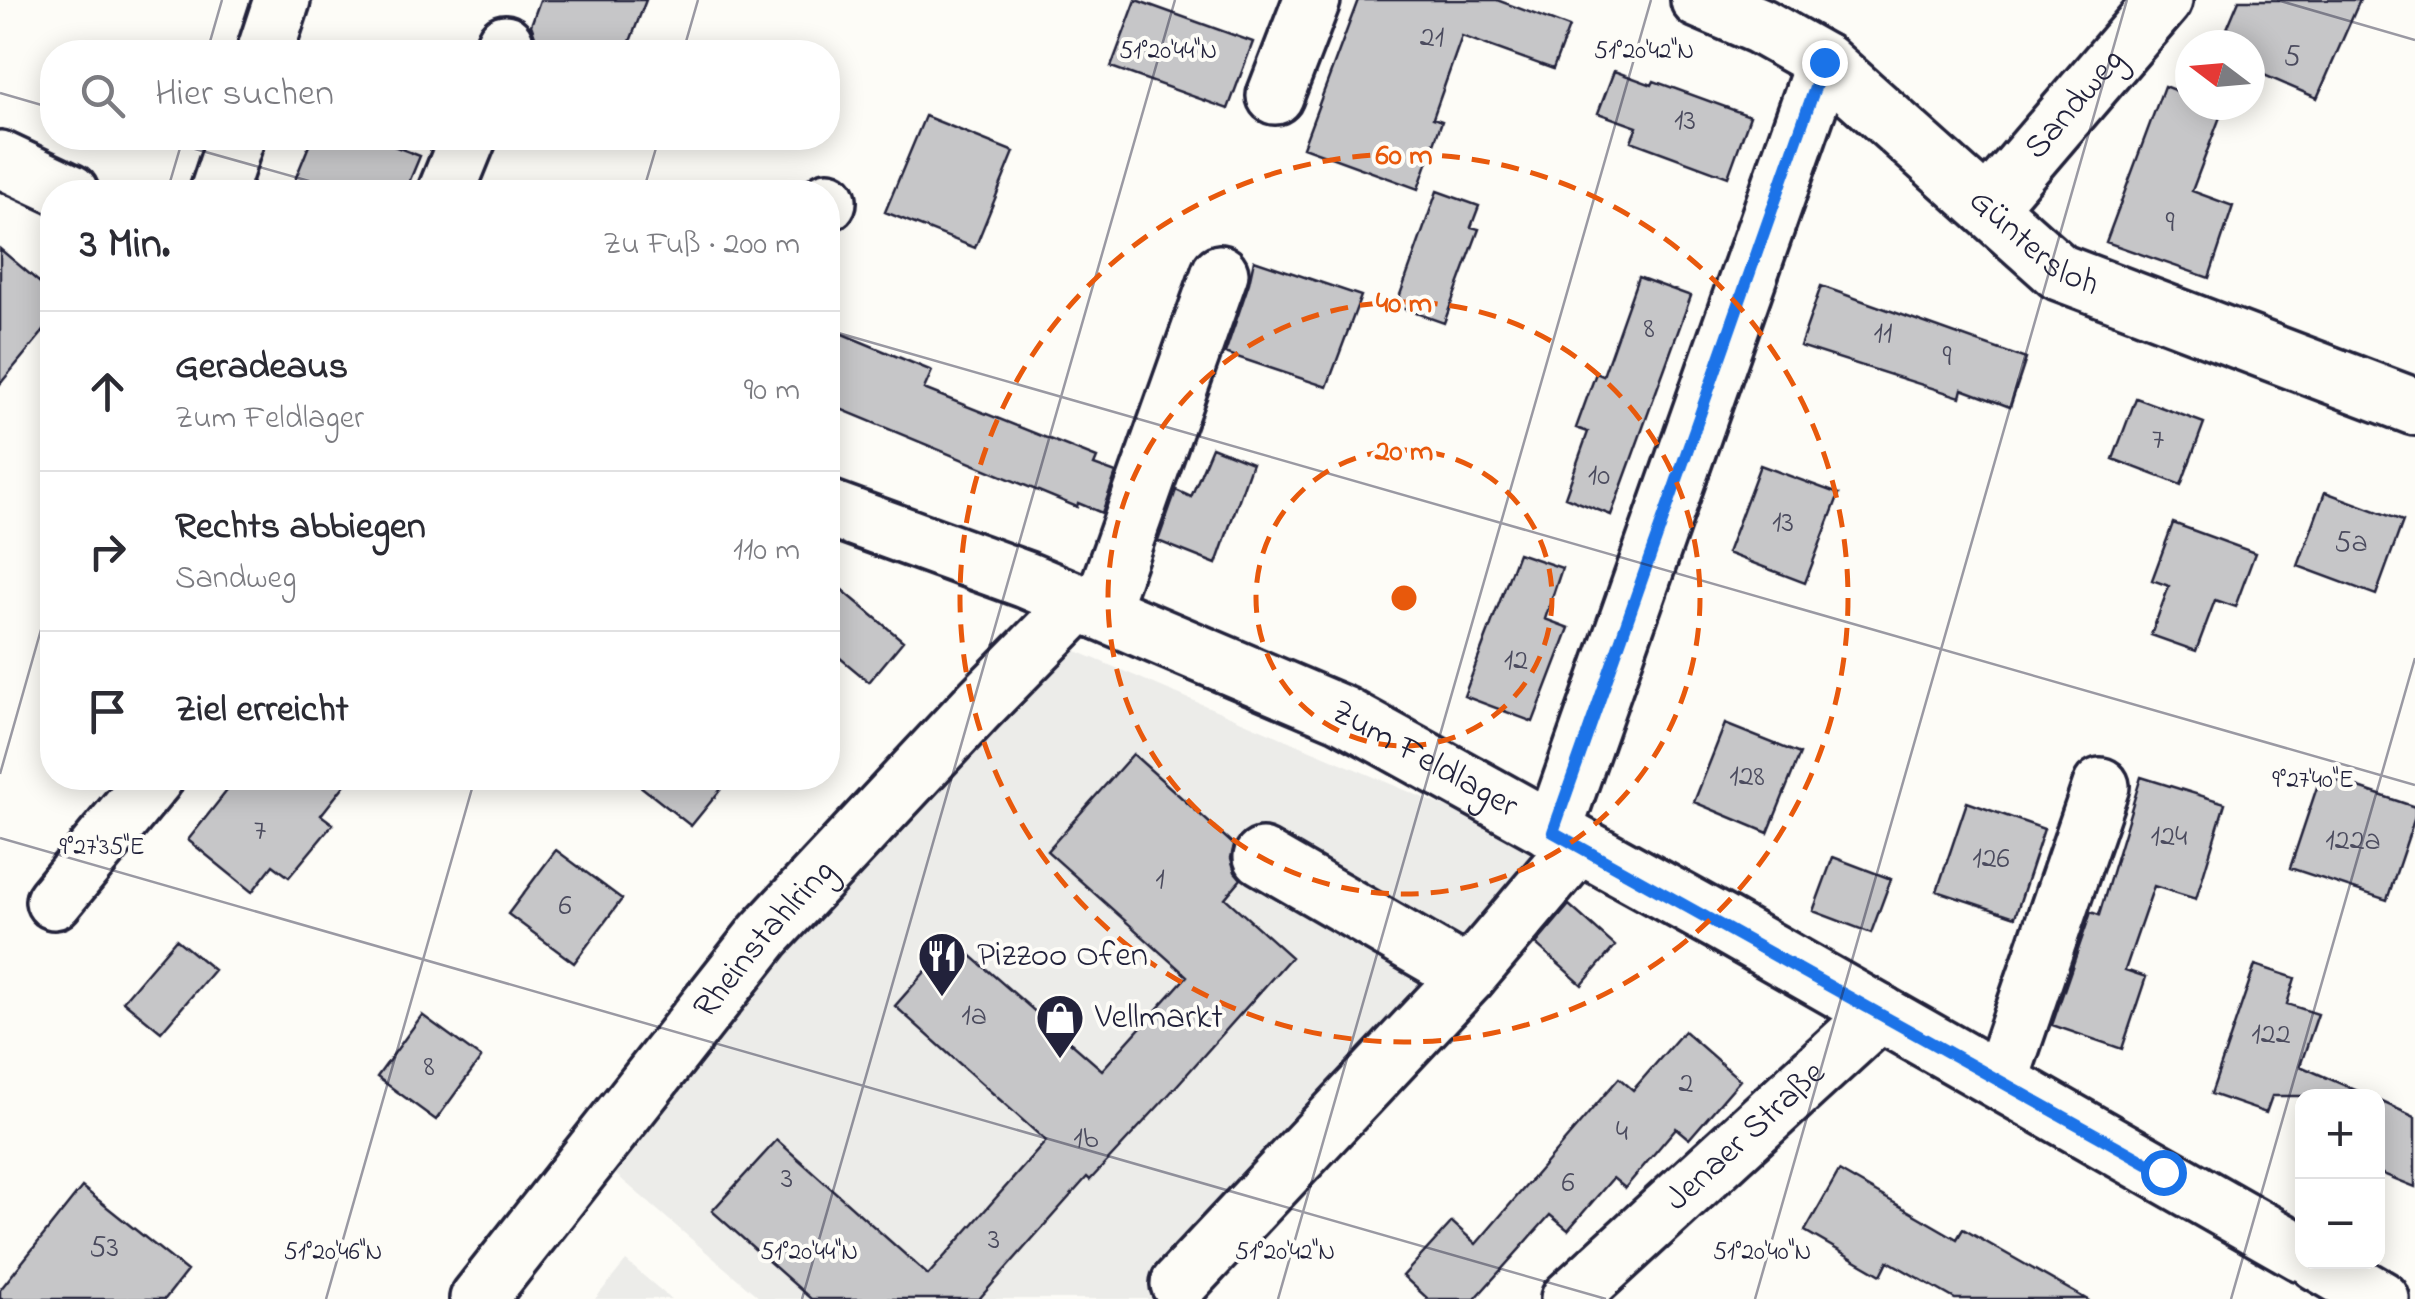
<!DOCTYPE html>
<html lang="de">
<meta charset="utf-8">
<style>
:root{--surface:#fff;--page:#f7f7f7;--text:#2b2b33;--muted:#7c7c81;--line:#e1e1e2}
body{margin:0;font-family:"Indie Flower",sans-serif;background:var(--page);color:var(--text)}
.controls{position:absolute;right:30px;bottom:30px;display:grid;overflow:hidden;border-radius:20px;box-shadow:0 5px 25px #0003}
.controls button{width:90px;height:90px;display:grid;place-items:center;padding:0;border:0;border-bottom:2px solid var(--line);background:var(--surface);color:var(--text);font:50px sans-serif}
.compass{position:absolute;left:2175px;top:30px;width:90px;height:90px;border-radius:50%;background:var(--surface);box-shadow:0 5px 25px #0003;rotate:286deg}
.stop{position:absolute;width:30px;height:30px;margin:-22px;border:8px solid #1a73e8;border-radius:50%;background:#fff}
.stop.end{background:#1a73e8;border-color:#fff;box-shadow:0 2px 10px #0008}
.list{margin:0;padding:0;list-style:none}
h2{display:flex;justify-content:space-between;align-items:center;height:130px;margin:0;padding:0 40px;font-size:42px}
h2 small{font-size:32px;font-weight:400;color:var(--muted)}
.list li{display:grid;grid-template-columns:65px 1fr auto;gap:30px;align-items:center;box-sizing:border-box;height:160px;padding:0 40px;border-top:2px solid var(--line)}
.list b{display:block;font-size:38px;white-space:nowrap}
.list p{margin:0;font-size:32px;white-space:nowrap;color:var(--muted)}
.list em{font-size:32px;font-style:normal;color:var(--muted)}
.icon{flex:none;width:55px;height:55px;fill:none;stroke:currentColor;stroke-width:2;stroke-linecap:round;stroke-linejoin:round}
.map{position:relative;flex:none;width:2415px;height:1299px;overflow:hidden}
.search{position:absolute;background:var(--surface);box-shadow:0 5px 25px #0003;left:40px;top:40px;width:800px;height:110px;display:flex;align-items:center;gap:25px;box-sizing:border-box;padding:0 35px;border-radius:40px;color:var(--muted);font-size:38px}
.panel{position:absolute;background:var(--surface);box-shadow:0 5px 25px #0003;left:40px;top:180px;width:800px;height:610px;border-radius:40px}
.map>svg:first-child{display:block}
.built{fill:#ecece9}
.building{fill:#c6c6c8;stroke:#22223b;stroke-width:2.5}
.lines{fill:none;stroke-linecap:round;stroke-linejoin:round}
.minor-casing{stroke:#22223b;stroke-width:62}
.minor{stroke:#fdfcf7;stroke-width:55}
.route{stroke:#1a73e8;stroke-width:12}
.ticks{fill:none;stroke:#22223b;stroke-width:2.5;stroke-opacity:0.45}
.ring{fill:none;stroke:#e8590c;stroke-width:5;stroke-dasharray:18 12}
.labels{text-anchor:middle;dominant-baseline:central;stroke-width:8;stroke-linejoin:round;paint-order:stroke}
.number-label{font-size:30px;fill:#4b4b5e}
.street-label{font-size:35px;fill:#22223b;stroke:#fdfcf7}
.poi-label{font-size:35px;fill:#22223b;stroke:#fdfcf7;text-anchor:start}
.ticks-label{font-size:25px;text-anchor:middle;fill:#22223b;stroke:#fdfcf7;stroke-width:8;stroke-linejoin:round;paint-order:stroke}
.centre{fill:#e8590c;stroke:#fdfcf7;stroke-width:5}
.ring-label{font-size:30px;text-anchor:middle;font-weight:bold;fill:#e8590c;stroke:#fdfcf7;stroke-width:8;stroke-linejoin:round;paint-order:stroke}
</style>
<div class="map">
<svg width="2415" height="1299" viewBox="0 0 2415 1299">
<rect width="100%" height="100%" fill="#fdfcf7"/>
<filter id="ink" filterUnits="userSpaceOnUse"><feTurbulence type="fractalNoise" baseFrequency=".01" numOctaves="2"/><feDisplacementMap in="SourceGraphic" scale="20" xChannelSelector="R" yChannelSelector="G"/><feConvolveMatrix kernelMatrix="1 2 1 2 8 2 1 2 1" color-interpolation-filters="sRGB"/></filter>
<g filter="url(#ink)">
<!-- built -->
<path class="built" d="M1029,631L1580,864L1176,1299H761L598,1159Z
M626,1261L671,1299H595Z"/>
<!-- building -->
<path class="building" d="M540,0H646L626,52H534L536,39L531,25Z
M1136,0L1253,42L1228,109L1111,67Z
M1358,0H1497L1569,27L1553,69L1462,36L1433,118L1442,121L1418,189L1303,147Z
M2239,0H2360L2317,98L2250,69V45H2220Z
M1614,71L1652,85L1654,81L1750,116L1728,177L1631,141L1637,127L1598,113Z
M2164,86L2190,96V105H2214L2223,109L2192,191L2233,206L2209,278L2106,242Z
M925,116L1014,152L975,248L885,212Z
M312,138H373L420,156L405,192H290Z
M1437,191L1479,206L1471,227L1479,229L1444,323L1396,306Z
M0,249L52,293V321L0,384Z
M1254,260L1361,296L1327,387L1225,353L1249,283Z
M1638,277L1691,296L1611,515L1565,497L1588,432L1576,428L1596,373L1603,376Z
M1821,286L2026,359L2010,407L1962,389L1960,397L1800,346Z
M828,328L932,371L924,389L1097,458L1094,465L1116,473L1102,513L1078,503L1077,507L828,404Z
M2136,398L2204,423L2181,485L2113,459Z
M1212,447L1252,463L1216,564L1158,541L1176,490L1191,497Z
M1760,465L1839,494L1805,583L1727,553Z
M2325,492L2403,521L2376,595L2298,566Z
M2173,523L2255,553L2235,607L2215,600L2196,651L2151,635L2169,586L2152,580Z
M1518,553L1562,568L1545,619L1569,628L1533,722L1464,696Z
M828,578L903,641L869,682L828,648Z
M1725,724L1800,754L1768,833L1694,802Z
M1133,754L1234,845L1231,858L1235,872L1241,879L1225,898L1291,957L1164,1100L1090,1180L1087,1177L979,1299H811L712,1211L777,1140L928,1275L1046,1141L895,1006L953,940L1102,1070L1187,976L1047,851Z
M2321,775L2415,807V817L2387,900L2290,868Z
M2141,777L2225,803L2196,899L2154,886L2125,970L2146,977L2122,1049L2052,1025L2091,912L2099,915Z
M237,778H350L321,815L333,824L289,877L273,865L252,892L188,840Z
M630,778H730L691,826Z
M1967,802L2044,829L2015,917L1937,891Z
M556,850L622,899L574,963L508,914Z
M1833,857L1891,879L1871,933L1813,911Z
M1569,905L1615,946L1582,985L1536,944Z
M176,939L214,970L161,1032L123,1001Z
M2255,965L2295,978L2287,1004L2318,1014L2300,1066L2369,1096H2272L2266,1113L2211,1094Z
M422,1015L481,1058L436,1120L377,1077Z
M1684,1031L1740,1080L1689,1139L1676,1128L1625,1188L1613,1178L1568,1230L1550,1215L1475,1299H1428L1403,1276L1452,1222L1476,1244L1619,1078L1633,1090Z
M2378,1100L2415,1117V1187L2378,1172Z
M1839,1171L1957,1239L1963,1229L2086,1299H1955L1888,1261L1881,1275L1805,1231Z
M82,1187L187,1271L165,1299H0V1290Z"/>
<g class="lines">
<!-- minor casing -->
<g class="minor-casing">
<g id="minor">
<path id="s1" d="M1699,0L1760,26L1824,62L2059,272L2415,407"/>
<path d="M265,52L282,0"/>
<path d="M501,52L505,43"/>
<path d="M1275,96L1312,0"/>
<path d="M0,159L70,192"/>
<path d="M218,192L236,138"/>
<path d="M446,192L468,138"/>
<path d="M828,202V200"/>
<path id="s2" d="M1987,207L2164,0"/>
<path id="s3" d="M828,508L1026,580L1342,714L1721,923L2302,1253"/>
<path d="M1100,611L1220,273"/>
<path d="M1553,832L1824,62"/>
<path d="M1262,857L1468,976"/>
<path d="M54,901L155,778"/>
<path d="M2000,1080L2101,786"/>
<path d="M2317,1262L2381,1299"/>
<path d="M1179,1284L1468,976L1578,846"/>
<path id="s4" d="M478,1299L764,935L976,708L1080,602"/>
<path id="s5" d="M1569,1299L1880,1013"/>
</g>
</g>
<!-- minor -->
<use href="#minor" class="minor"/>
</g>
</g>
<g class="lines" filter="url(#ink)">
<!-- route -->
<path class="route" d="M1824,62L1553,832L2163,1172"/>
</g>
<!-- ticks -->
<path class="ticks" d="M2277,0L2415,40M207,52L222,0M683,52L698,0M0,93L52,108M156,138L348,192M167,192L183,138M643,192L659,138M828,330L2415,785M0,774L52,591M0,838L1606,1299M326,1299L475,778M802,1299L1175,0M1278,1299L1651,0M1755,1299L2127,0M2231,1299L2415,658"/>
<!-- distance rings -->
<g class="ring">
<circle cx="1404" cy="598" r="148"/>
<circle cx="1404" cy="598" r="296"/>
<circle cx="1404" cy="598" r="444"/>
</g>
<!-- icons -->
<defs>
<g id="restaurant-pin" transform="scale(2.5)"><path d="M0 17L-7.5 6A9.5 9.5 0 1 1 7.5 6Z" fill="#22223b" stroke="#fdfcf7"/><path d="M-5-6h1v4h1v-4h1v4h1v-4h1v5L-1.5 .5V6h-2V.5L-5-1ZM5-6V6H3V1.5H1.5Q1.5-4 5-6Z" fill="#fff"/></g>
<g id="shop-pin" transform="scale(2.5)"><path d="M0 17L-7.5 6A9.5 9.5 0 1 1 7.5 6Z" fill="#22223b" stroke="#fdfcf7"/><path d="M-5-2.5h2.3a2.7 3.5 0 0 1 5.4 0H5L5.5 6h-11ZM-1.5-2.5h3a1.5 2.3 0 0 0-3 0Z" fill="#fff"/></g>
</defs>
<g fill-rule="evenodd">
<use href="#restaurant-pin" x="942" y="956"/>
<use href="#shop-pin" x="1060" y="1018"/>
</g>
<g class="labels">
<!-- number labels -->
<g class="number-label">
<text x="1432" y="39">21</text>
<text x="2292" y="58">5</text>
<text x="1685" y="122">13</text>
<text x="2170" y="224">9</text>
<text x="1649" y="330">8</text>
<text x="1883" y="335">11</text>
<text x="1947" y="358">9</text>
<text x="2158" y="441">7</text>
<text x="1599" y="477">10</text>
<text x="1783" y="524">13</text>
<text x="2351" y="544">5a</text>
<text x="1516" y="662">12</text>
<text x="1747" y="778">128</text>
<text x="260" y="832">7</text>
<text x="2169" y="838">124</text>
<text x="2353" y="842">122a</text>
<text x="1991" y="860">126</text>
<text x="1160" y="881">1</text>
<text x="565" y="907">6</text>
<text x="974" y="1017">1a</text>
<text x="2271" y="1036">122</text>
<text x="429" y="1068">8</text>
<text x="1686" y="1085">2</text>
<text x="1622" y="1133">4</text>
<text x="1086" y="1140">1b</text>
<text x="787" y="1180">3</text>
<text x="1568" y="1184">6</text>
<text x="994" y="1241">3</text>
<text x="104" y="1249">53</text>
</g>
<!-- street labels -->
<g class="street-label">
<text stroke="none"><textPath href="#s2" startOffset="135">Sandweg</textPath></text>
<text stroke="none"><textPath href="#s1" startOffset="418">Güntersloh</textPath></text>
<text stroke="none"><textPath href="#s3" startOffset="648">Zum Feldlager</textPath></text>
<text stroke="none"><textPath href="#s4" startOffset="460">Rheinstahlring</textPath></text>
<text stroke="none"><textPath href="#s5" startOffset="240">Jenaer Straße</textPath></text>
</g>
<!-- poi labels -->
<g class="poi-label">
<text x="977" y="956">Pizzoo Ofen</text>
<text x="1095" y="1018">Vellmarkt</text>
</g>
</g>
<g class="ticks-label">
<text x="1168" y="58">51°20'44"N</text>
<text x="1644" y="58">51°20'42"N</text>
<text x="2313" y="787">9°27'40"E</text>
<text x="102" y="854">9°27'35"E</text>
<text x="333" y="1259">51°20'46"N</text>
<text x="809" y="1259">51°20'44"N</text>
<text x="1285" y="1259">51°20'42"N</text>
<text x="1762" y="1259">51°20'40"N</text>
</g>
<circle cx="1404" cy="598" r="15" class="centre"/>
<g class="ring-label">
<text x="1404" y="164">60 m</text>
<text x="1404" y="312">40 m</text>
<text x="1404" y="460">20 m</text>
</g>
</svg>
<div class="controls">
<button>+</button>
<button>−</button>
</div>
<svg class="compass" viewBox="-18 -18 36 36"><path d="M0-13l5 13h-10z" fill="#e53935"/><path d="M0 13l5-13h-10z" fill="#7c7c81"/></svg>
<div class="stop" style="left:2163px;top:1172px"></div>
<div class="stop end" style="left:1824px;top:62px"></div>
<div class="search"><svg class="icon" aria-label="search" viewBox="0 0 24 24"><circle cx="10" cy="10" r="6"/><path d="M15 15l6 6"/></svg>Hier suchen</div>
<section class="panel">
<h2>3 Min.<small>Zu Fuß · 200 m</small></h2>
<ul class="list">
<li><svg class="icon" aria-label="ahead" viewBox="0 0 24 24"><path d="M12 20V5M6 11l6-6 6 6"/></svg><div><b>Geradeaus</b><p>Zum Feldlager</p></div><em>90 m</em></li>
<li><svg class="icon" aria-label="right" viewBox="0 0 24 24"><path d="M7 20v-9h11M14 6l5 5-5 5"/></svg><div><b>Rechts abbiegen</b><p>Sandweg</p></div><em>110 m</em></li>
<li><svg class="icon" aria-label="arrive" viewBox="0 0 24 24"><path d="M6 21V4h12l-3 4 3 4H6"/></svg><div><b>Ziel erreicht</b></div></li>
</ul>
</section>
</div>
